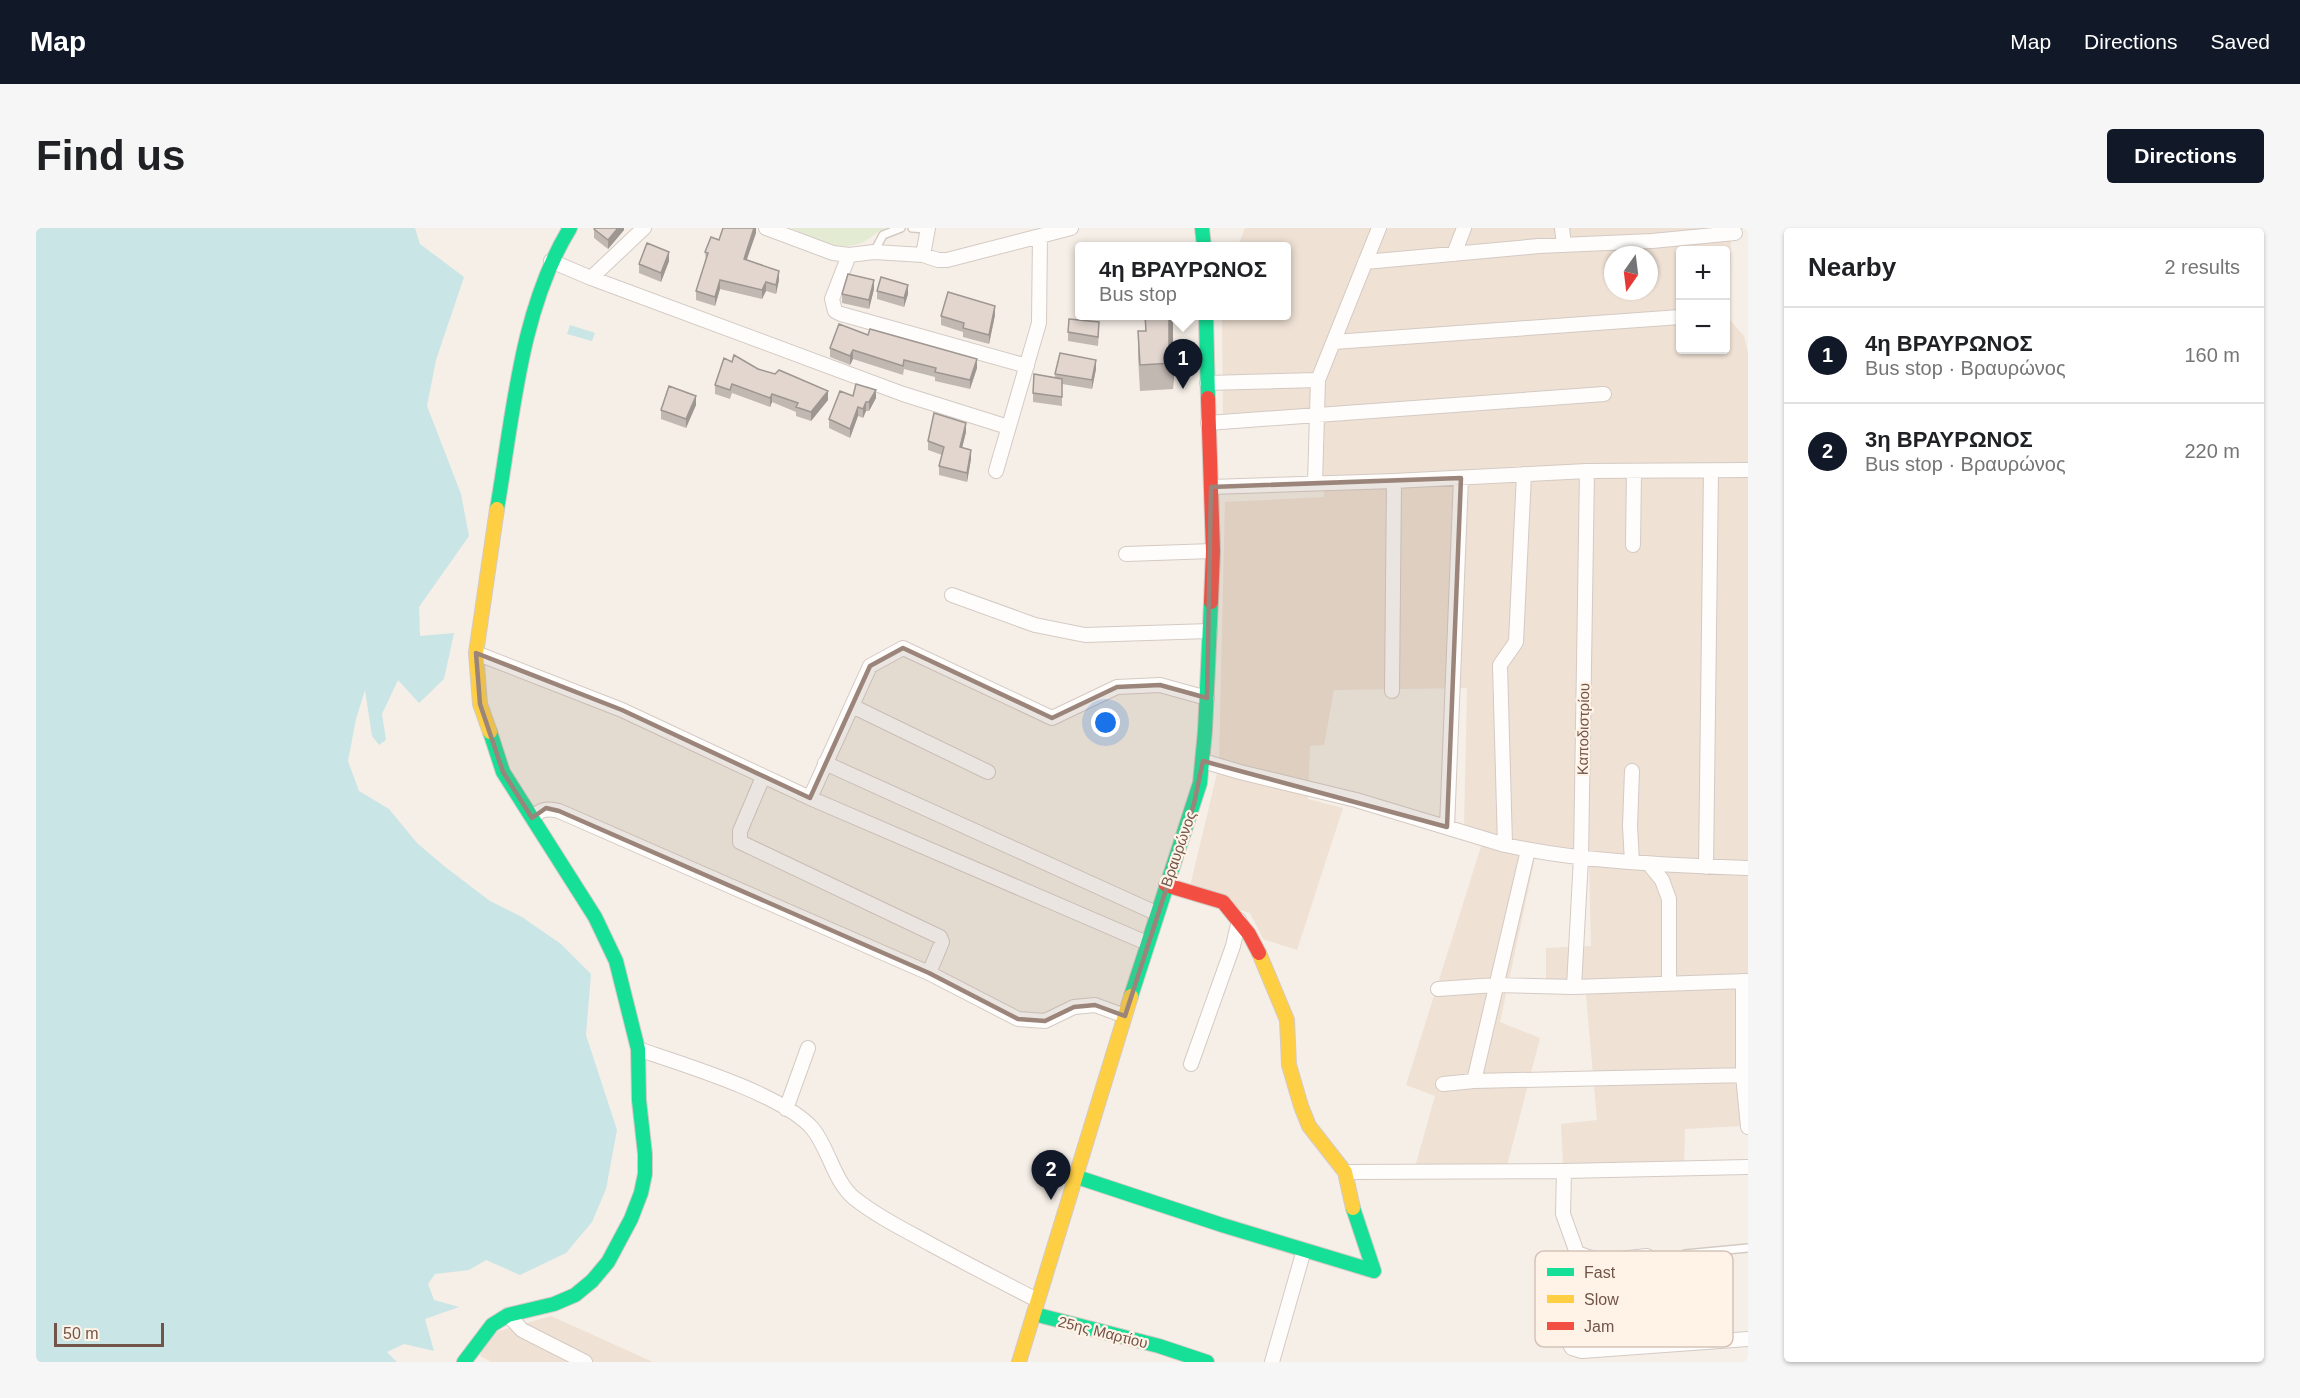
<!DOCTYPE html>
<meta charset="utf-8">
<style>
:root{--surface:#fff;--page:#f6f6f6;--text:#202124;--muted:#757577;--line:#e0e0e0;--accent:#111827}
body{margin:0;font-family:Helvetica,sans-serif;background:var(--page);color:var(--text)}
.controls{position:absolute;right:18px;top:18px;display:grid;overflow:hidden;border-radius:6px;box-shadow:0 2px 4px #0004}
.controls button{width:54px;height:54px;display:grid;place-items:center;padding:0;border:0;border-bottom:2px solid var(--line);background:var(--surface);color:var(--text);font:30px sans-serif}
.compass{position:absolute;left:1568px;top:18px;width:54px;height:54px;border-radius:50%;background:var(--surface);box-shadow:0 2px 4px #0004;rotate:194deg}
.scale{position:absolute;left:18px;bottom:15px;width:110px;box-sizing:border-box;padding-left:6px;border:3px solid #725449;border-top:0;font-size:16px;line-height:21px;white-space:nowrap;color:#725449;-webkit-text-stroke:4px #fff3e7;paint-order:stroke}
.you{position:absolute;left:1070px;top:495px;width:21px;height:21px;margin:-15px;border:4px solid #fff;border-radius:50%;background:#1a73e8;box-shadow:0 0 0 9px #1a73e833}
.badge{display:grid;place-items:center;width:39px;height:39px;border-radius:50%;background:var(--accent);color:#fff;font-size:20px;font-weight:700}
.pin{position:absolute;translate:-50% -50px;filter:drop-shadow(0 2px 3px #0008)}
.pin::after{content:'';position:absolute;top:32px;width:21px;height:18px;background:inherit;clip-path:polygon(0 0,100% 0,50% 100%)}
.popup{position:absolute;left:1039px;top:14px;width:216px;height:78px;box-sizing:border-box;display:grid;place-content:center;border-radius:6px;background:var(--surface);filter:drop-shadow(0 2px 4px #0005);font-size:20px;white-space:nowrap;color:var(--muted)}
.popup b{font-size:22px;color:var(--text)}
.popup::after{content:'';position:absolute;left:50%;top:100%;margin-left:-12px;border:12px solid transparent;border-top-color:var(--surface)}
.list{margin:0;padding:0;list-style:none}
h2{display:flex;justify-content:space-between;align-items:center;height:78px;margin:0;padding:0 24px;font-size:26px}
h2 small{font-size:20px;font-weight:400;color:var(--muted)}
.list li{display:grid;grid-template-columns:39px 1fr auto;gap:18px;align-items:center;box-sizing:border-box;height:96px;padding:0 24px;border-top:2px solid var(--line)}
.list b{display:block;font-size:22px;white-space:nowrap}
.list p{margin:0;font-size:20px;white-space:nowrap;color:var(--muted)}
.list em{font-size:20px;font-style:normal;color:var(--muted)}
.map{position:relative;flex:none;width:1712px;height:1134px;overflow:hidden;border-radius:6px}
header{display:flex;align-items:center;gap:36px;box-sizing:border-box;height:84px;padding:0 30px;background:var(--accent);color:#fff}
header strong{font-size:28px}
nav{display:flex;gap:33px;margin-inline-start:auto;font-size:21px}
.intro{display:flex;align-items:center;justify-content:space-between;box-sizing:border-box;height:144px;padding:0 36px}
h1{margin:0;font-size:42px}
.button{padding:15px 27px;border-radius:6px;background:var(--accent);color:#fff;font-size:21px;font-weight:700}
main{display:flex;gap:36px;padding:0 36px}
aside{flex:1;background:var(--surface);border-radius:6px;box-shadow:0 2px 4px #0004}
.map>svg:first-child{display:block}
.residential{fill:#efe1d4;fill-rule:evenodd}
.green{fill:#e3ebd2}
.water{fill:#c9e5e5}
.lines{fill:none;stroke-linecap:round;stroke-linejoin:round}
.lane-casing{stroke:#d4cac4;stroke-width:10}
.street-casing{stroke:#d4cac4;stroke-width:16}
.fast-casing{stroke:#d4cac4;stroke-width:16}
.slow-casing{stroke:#d4cac4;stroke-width:16}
.jam-casing{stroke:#d4cac4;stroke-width:16}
.lane{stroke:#fefdfb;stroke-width:7}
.street{stroke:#fefdfb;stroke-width:14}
.fast{stroke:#16e098;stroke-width:14}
.slow{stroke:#ffcf43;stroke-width:14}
.jam{stroke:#f24e42;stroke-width:14}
.wall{fill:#c2b8b2}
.shaded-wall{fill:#9e9691}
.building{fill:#e2d6cf;stroke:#9e9691;stroke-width:1.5}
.marked{fill:#9b857a;fill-opacity:0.2;stroke:#9b857a;stroke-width:4.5;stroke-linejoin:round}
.labels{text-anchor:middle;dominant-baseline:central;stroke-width:4.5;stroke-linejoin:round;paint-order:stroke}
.street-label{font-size:15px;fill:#725449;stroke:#fff3e7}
.key{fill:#fff3e7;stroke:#d5c3b8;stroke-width:1.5}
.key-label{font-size:16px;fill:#725449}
</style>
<header>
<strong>Map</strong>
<nav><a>Map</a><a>Directions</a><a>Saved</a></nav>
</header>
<div class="intro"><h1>Find us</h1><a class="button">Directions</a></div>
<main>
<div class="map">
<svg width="1712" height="1134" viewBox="0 0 1712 1134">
<rect width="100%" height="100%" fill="#f6efe7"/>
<!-- residential -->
<path class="residential" d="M1209,0H1695L1694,92L1708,108L1712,125V745L1702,748L1707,898L1649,901L1648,938L1527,937L1525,896L1561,892L1549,756L1510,757V720L1555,718L1553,634L1501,621L1464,794L1504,810L1471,938L1379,939L1399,868L1370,857L1448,609L1428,602L1431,460L1298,462L1288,517L1274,518L1272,571L1307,580L1261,722L1227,711L1214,685L1152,667L1183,537L1189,274L1288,269L1284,195L1187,199L1186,88H1250V18H1202ZM1644,22H1690V122H1644ZM1577,27H1613V63H1577Z
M515,1088L617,1134H455L444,1128L452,1106Z"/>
<!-- green -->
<path class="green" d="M755,0H849C842,3 836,9 829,13C805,26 777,10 755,0Z"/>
<!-- water -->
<path class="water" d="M0,0H379L384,16L428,49L400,132L391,178L425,266L433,308L383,379L384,408L418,405L408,451L383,475L362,452L346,486L350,512L343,517L336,508L329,462L320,491L312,533L323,563L353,581L381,615L408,638L454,673L486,689L525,716L555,746L550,807L581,902L570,961L556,994L530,1025L484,1047L450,1032L433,1042L399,1046L392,1056L398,1072L423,1079L389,1091L398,1123L368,1116L351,1124L361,1134H0Z
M534,97L559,105L556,113L531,106Z"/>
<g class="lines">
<!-- lane casing -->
<g class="lane-casing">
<path id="lane" d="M876,0L891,1
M838,24L847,7L865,0
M1649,1026L1712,1020"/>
</g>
<!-- street casing -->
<g class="street-casing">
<path id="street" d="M730,0L797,25L813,27L838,24L887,27L902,32H911L1035,0
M1526,0L1528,17
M1418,26L1428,0
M813,27L796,71L799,83L805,86L991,138
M887,27L892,0
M515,33L555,50L867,166L972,199
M1329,34L1503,18L1616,13L1699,5
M555,50L608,0
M1298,114L1644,89
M1171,155L1282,152
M1172,195L1568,166
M960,243L1003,95L1004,8
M1279,255L1282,152L1343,0
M1175,259L1358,253L1551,243L1712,242
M1597,317L1598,243
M1090,326L1177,323
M916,367L999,397L1049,407L1174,403
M440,425L586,482L774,570L1111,715
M1356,463L1358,253
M816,478L952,544
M1167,533L1204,544L1320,572L1469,617C1549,634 1631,637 1712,640
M789,535L1120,685
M1596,543L1594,598L1596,634
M727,549L704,603V614L904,709L906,714L893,745
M774,570L834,438L867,420L1016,490L1081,459L1124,457L1171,470
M496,590C505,581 511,580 523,583L893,745L982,791L1009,793L1038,779L1059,777L1089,788
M1411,599L1425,250
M1469,617L1464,437L1480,414L1488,246
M1613,636L1626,652L1633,671V754
M1670,639L1675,243
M1707,753V847L1712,899
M1538,759L1545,630L1551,243
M1402,761L1459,757L1538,759L1712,753
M602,821C646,836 746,866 776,900C793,920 797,952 818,970C842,989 869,1002 896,1017C931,1036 966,1054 1001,1072
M1155,836L1197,718L1203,692
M1438,853L1492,622
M1407,856L1438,853L1712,847
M750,881L772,820
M1528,943L1527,986L1541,1025L1532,1113L1536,1120L1546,1123L1712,1111
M1309,944L1528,943L1712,939
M1541,1025L1564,1033L1611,1028
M472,1087L486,1102L549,1134
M1236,1134L1268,1022"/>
</g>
<!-- fast casing -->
<g class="fast-casing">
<path id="fast" d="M1166,0L1168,18
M1170,88L1172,170
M461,281C477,188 484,82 534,0
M1095,768L1164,555L1169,503L1175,374
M1038,948L1186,997L1338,1043L1317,980
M998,1086L1123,1118L1171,1134
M428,1134L456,1097L472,1087L518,1076L539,1067L556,1053L572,1034L595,991L605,965L609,946V926L603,872L602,821L580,733L559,689L467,544L454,504"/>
</g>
<!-- slow casing -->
<g class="slow-casing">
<path id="slow" d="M454,504L444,476L440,425L461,281
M1223,725L1251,792L1253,837L1265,878L1273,898L1309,944L1317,980
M983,1134L1095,768"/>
</g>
<!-- jam casing -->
<g class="jam-casing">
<path id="jam" d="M1172,170L1177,323L1175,374
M1130,657L1187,674L1213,706L1223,725"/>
</g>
<!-- lane -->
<use href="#lane" class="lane"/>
<!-- street -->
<use href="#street" class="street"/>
<!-- fast -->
<use href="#fast" class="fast"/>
<!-- slow -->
<use href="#slow" class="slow"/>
<!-- jam -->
<use href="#jam" class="jam"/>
</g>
<!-- wall -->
<path class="wall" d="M588,0V2L572,21L558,10V1Z
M718,0H720V5L710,32L743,52L740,66L730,63L726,71L684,61L679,78L660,72V63L670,33L669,24L683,12Z
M633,33L625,54L603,45V36Z
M838,61L833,81L806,75V66Z
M841,63L872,66L868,79L841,71Z
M959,87L953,116L927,109V104L905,97V88Z
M1109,87L1137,116L1133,117H1138L1137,161L1104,163L1102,129V103H1109Z
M1063,103L1062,118L1032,113V104Z
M832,107L941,140L934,161L899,153V149L868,141L867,147L817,131L814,137L794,129V120Z
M722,141L792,172L775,193L760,188V184L736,174L734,179L696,165L694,171L679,166V157Z
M1060,141L1056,161L1026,156V178L997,174V165L1019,150V146Z
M817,168L840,170L833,183H830L827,190L822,188L814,210L793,200V191Z
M660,177L650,200L625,191V182Z
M930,204L926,220L935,231L931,254L903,247V238L906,227L892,222V213Z"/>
<!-- shaded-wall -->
<path class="shaded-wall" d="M582,0H588V2L572,21V12Z
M718,0H720V5L708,40V31Z
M633,24V33L625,54V45Z
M743,43V52L740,66V57Z
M684,52V61L679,78V69Z
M838,52V61L833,81V72Z
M730,54V63L726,71V62Z
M872,57V66L868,79V70Z
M959,78V87L953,116V107Z
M1137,90V116L1133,117V143V91Z
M1138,117V143L1137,161V135Z
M817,122V131L814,137V128Z
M941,131V140L934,161V152Z
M1060,132V141L1056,161V152Z
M840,162V170L833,183V174Z
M792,163V172L775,193V184Z
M736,166V174L734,179V170Z
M660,168V177L650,200V191Z
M830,174V183L827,190V181Z
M822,179V188L814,210V201Z
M930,195V204L924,228V219Z
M935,222V231L931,254V245Z"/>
<!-- building -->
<path class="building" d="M559,0H582L572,12L558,1Z
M687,0H718L708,31L743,43L740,57L730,54L726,62L684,52L679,69L660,63L672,25L669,24L675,9L683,12Z
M611,15L633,24L625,45L603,36Z
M812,46L838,52L833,72L806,66Z
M845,49L872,57L868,70L841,63Z
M912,64L959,78L953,107L927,100L928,95L905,88Z
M1109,87H1137V90L1133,91V117H1138L1137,135L1104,137L1102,103H1110Z
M1033,91L1063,94L1062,109L1032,104Z
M803,96L832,107L834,101L941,131L934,152L899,144L900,140L868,132L867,138L817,122L814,128L794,120Z
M1024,125L1060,132L1056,152L1019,146Z
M698,127L722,141L739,146L743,142L792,163L775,184L760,179L762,175L736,166L734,170L696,156L694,162L679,157L688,130L696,134Z
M998,146L1026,151V169L997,165Z
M820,156L840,162L833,174H830L827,181L822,179L814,201L793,191L804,163L817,168Z
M633,158L660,168L650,191L625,182Z
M898,185L930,195L924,219L935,222L931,245L903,238L908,219L892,213Z"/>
<!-- marked area -->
<path class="marked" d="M1425,250L1411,599L1167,533L1158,576L1089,788L1059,777L1038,779L1009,793L982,791L893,745L523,583L510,580L496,590L467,544L444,476L440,425L586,482L774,570L834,438L867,420L1016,490L1081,459L1124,457L1171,470L1175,259Z"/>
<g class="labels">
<!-- street labels -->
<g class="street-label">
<text transform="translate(1547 501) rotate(-89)">Καποδιστρίου</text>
<text transform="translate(1142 621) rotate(-71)">Βραυρώνος</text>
<text transform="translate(1067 1104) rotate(14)">25ης Μαρτίου</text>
</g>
</g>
<!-- legend -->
<rect x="1499" y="1023" width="198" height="96" rx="9" class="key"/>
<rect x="1511" y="1040" width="27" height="8" fill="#16e098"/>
<rect x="1511" y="1067" width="27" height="8" fill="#ffcf43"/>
<rect x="1511" y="1094" width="27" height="8" fill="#f24e42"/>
<g class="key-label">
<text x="1548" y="1050">Fast</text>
<text x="1548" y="1077">Slow</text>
<text x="1548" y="1104">Jam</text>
</g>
</svg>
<div class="controls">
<button>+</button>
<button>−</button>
</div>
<svg class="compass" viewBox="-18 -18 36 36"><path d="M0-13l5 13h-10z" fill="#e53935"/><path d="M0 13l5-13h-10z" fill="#757577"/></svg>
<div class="scale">50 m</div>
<div class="you"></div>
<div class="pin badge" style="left:1147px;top:161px">1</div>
<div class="popup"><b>4η ΒΡΑΥΡΩΝΟΣ</b>Bus stop</div>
<div class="pin badge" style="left:1015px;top:972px">2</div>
</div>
<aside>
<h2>Nearby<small>2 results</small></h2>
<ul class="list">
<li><span class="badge">1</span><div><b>4η ΒΡΑΥΡΩΝΟΣ</b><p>Bus stop · Βραυρώνος</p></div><em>160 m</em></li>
<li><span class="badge">2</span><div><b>3η ΒΡΑΥΡΩΝΟΣ</b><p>Bus stop · Βραυρώνος</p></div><em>220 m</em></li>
</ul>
</aside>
</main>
